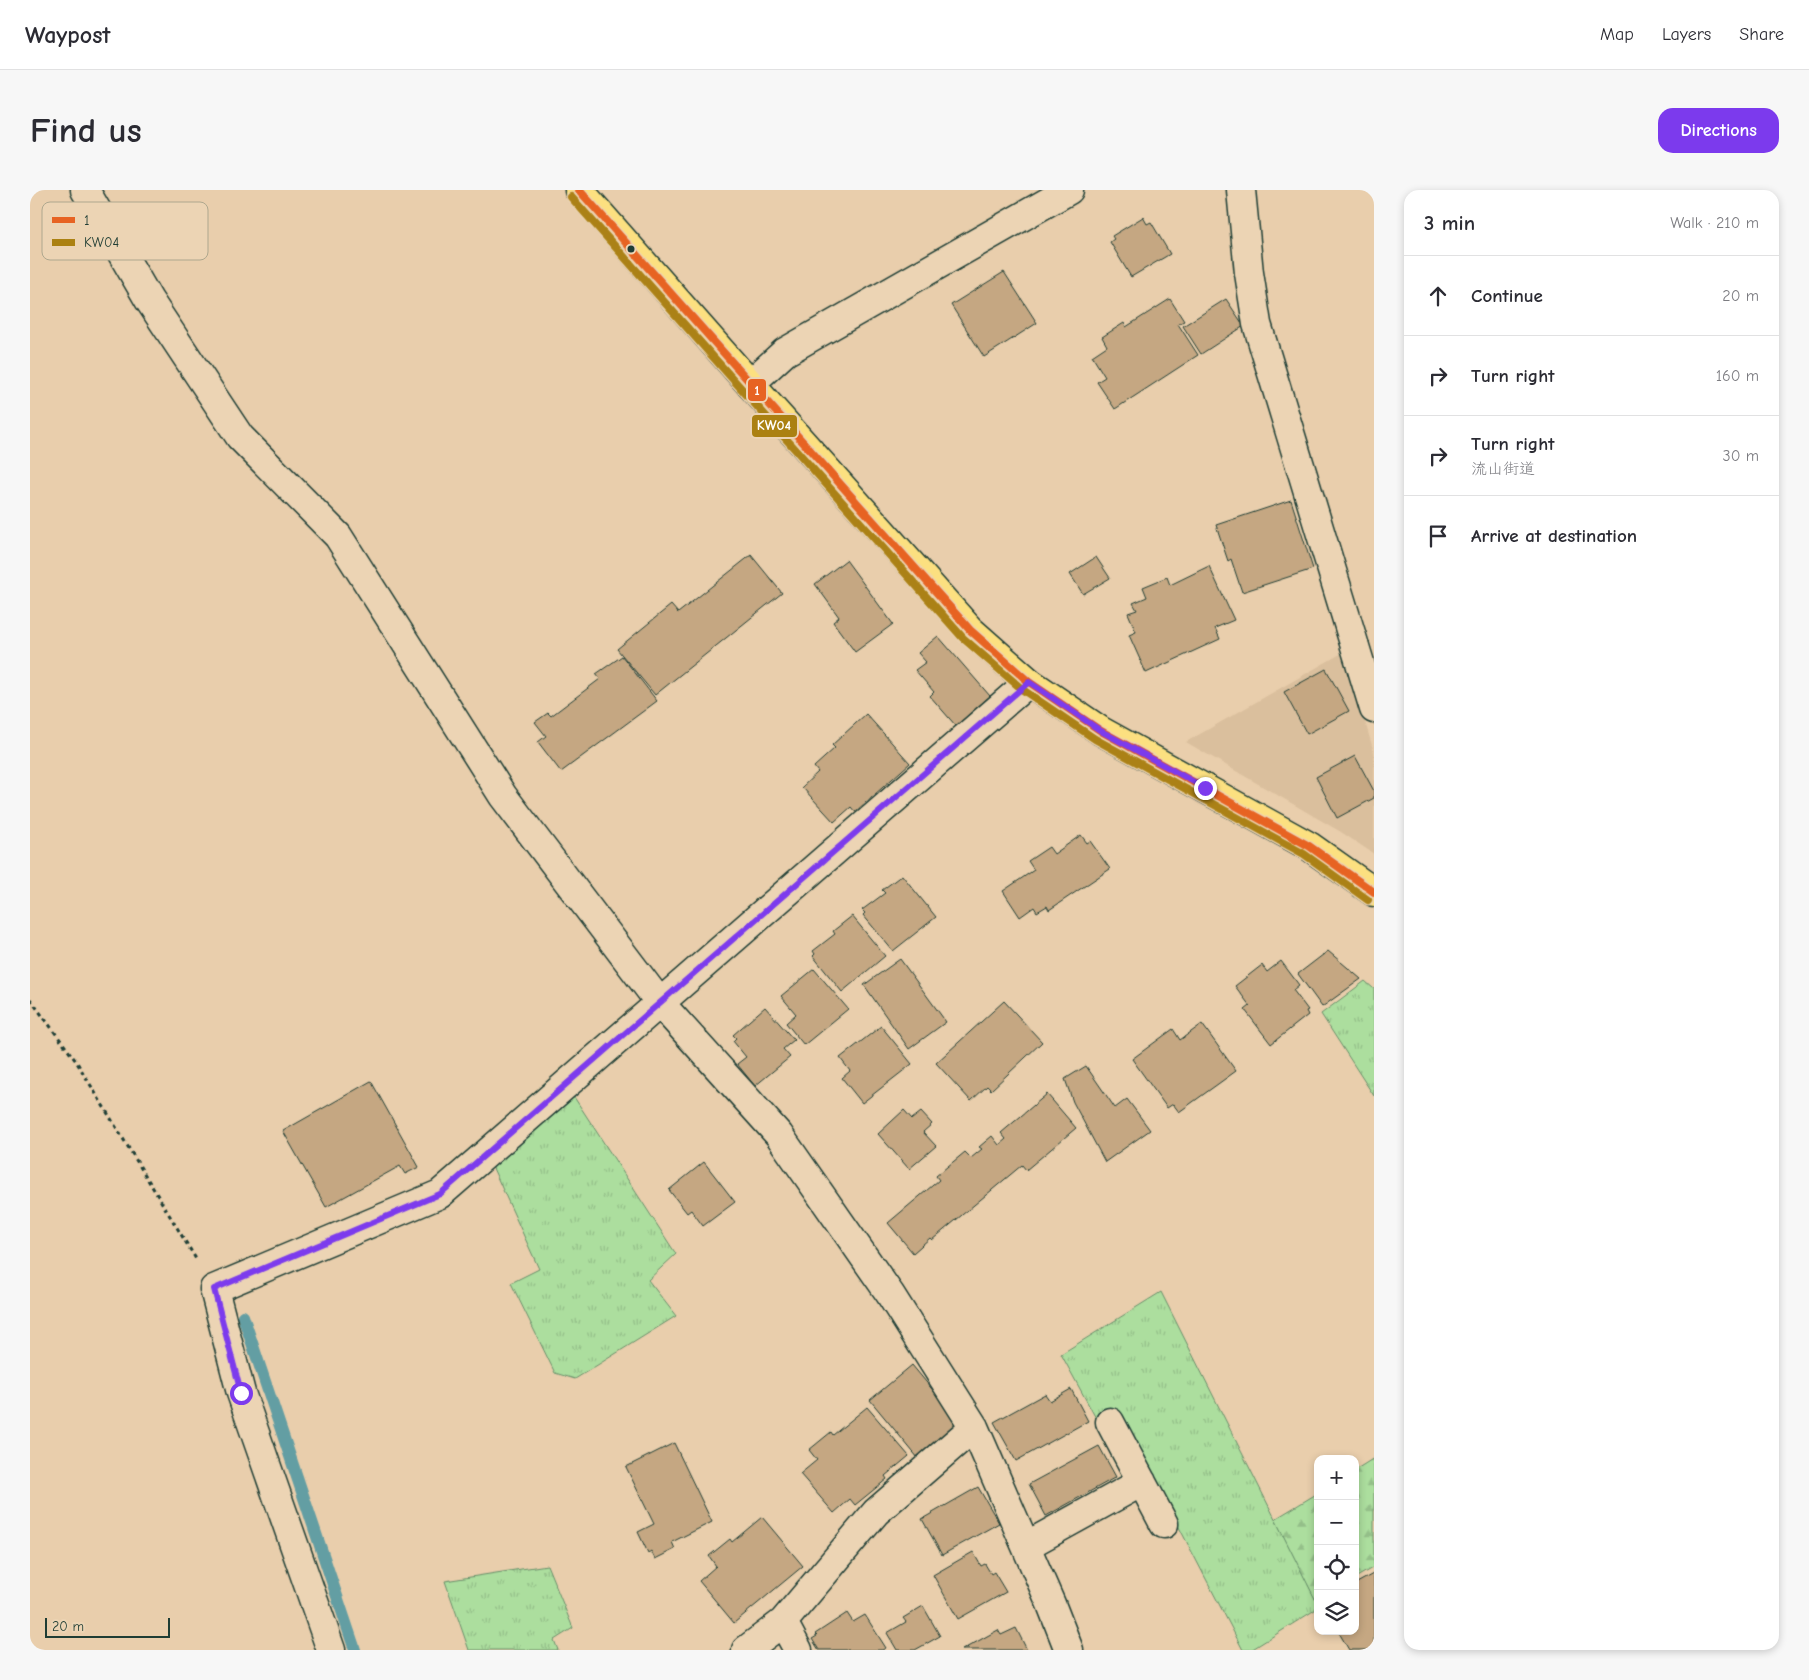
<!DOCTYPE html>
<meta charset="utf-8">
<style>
:root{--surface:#fff;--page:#f7f7f7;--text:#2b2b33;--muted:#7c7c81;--line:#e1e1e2;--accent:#7c3aed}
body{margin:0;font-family:"Comic Neue","Klee One",sans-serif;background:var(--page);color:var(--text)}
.controls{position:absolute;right:15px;bottom:15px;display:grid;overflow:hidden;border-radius:10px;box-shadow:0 2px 8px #0003}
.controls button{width:45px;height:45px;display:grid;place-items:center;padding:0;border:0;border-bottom:1px solid var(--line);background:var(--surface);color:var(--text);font:25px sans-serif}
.scale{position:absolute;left:15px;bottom:12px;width:125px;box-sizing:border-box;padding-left:5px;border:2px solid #1f3d34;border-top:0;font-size:14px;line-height:18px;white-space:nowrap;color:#1f3d34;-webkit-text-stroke:4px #ecd4b4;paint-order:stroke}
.stop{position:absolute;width:15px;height:15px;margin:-11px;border:4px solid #7c3aed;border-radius:50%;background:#fff}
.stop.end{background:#7c3aed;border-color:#fff;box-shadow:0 1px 5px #0008}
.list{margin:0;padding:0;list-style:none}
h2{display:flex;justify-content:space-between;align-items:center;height:65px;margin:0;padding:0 20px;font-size:21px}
h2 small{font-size:16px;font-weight:400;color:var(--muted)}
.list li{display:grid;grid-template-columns:32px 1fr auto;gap:15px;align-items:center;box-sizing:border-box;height:80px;padding:0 20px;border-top:1px solid var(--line)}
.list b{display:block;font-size:19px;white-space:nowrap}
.list p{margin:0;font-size:16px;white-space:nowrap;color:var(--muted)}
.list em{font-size:16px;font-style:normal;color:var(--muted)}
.icon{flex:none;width:28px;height:28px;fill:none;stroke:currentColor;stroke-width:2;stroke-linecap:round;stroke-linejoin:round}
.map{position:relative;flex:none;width:1344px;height:1460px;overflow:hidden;border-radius:15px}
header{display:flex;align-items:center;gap:30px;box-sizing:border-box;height:70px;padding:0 25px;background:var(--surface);border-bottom:1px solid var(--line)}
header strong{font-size:24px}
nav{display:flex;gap:28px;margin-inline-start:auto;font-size:18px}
.intro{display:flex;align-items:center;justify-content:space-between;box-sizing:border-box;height:120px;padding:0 30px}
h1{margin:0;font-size:35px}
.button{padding:12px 22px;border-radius:15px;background:var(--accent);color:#fff;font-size:18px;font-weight:700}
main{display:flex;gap:30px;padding:0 30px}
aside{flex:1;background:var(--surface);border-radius:15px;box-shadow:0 2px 8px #0003}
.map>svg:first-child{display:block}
.built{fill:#dabf9d}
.grass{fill:url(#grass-tufts);stroke:#668e69}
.forest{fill:url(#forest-firs);stroke:#668e69}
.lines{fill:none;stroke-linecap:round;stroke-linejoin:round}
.stream{stroke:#639ea3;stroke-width:12}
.building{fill:#c5a782;stroke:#1f3d34}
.minor-casing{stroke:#1f3d34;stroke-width:31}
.major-casing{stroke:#1f3d34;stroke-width:31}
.path{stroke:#1f3d34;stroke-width:3;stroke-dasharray:4 4;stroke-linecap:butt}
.minor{stroke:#ecd4b4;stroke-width:28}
.major{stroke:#fce080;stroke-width:28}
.bus-1-casing{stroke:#ecd4b4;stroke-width:11}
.bus-2-casing{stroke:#ecd4b4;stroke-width:11}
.bus-1{stroke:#e76323;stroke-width:8}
.bus-2{stroke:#ab8112;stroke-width:8}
.route{stroke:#7c3aed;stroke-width:6}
.bus-dot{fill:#1f3d34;stroke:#ecd4b4;stroke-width:2}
.key{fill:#ecd4b4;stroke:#aea78e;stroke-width:1}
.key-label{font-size:14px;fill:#1f3d34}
.line-badge{stroke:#ecd4b4;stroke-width:2}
.badge-label{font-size:14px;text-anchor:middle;font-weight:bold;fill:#fff}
</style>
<header>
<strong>Waypost</strong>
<nav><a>Map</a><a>Layers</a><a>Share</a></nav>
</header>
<div class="intro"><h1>Find us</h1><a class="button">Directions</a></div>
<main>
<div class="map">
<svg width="1344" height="1460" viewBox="0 0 1344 1460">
<defs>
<pattern id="grass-tufts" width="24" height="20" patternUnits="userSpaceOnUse" patternTransform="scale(1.25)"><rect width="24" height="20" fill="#acde9e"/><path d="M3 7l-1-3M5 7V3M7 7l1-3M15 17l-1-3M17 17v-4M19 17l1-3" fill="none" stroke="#94bf89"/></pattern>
<pattern id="forest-firs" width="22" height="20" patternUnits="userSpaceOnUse" patternTransform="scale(1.25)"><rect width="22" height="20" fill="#acde9e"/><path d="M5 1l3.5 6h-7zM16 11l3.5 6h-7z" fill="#94bf89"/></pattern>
</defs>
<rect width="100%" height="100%" fill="#e9ceac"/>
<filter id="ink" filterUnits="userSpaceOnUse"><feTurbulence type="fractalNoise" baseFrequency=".02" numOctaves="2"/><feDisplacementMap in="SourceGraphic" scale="10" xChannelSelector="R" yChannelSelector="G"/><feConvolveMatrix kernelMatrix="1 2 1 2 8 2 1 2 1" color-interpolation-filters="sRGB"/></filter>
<g filter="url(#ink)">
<!-- built -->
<path class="built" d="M1314,462L1344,562V664L1311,642L1156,552Z"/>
<!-- grass -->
<path class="grass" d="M1335,791L1344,799V906L1291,824Z
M544,907L646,1064L618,1090L646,1126L545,1189L525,1183L481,1093L509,1079L462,976Z
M1131,1102L1288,1414V1418L1221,1460H1213L1088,1220L1068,1232L1031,1164Z
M517,1375L543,1438L524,1450L528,1460H439L415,1391Z"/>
<!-- forest -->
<path class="forest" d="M1344,1268V1377L1325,1388V1280Z
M1288,1303V1409L1286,1411L1245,1329Z"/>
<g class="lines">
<!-- stream -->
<path class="stream" d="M213,1126L325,1460"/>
</g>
<!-- building -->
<path class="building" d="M1113,27L1117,34L1121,32L1140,64L1101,87L1080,52L1084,49L1082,46Z
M974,82L1007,133L954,167L921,115Z
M1140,109L1154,131L1148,134L1168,165L1085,219L1067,192L1075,187L1062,166L1077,156L1072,147L1094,133L1096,137Z
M1196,109L1214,136L1171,164L1153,136Z
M1261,310L1283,379L1212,402L1201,369L1198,371L1186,335Z
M721,365L752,403L625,505L587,459L641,415L648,423Z
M1066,367L1080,388L1053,404L1040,384Z
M816,370L863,434L825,462L803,432L809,427L785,394Z
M1179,376L1204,430L1185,438L1190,449L1116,483L1099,445L1106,442L1098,423L1107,420L1103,413L1117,407L1113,397L1137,387L1140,395Z
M908,446L960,506L926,536L900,506L904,502L885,480L896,472L888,463Z
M592,466L627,511L531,582L508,552L516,546L505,532L518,523L521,526L570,489L566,484Z
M1296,479L1319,521L1277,544L1254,502Z
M836,524L880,573L825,622L821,617L804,632L772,597L788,582L784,577L805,558L802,555Z
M1325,566L1344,601V608L1307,628L1286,587Z
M1051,645L1057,653L1060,651L1080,679L1019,720L1017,716L1007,722L1004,717L990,727L973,701L1004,680L998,671L1019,657L1024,664Z
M872,685L906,727L863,761L833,725L835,723L832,720L855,703L852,700Z
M822,726L855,766L812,802L783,766L785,764L783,761L805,744L803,741Z
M1298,761L1331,789L1292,817L1268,784Z
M870,769L916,832L879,859L834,795Z
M1251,771L1269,795L1263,800L1278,820L1276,821L1278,825L1241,854L1215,820L1220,816L1205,796L1232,775L1237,782Z
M784,779L818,819L774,855L756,833L766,824L751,806Z
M974,811L1012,852L961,900L957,896L941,911L906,873Z
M735,817L764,850L753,859L760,867L725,896L707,874L716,867L703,851L706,848L703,845Z
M1172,834L1206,881L1149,922L1143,914L1137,918L1102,869L1143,839L1150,850Z
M851,836L882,874L832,913L812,888L820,881L810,868Z
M1056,876L1085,918L1097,909L1120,940L1075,972L1043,912L1035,889Z
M341,891L389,977L375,984L370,976L296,1017L253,941Z
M1017,904L1046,938L996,980L992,975L902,1050L900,1048L883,1063L858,1033L909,990L906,986L935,962L941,968L952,959L949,957L962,946L969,955L976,949L971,943Z
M874,920L882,929L891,922L902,934L893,942L906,956L879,979L848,944Z
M674,972L705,1012L673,1036L661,1020L657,1023L639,1000Z
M882,1175L930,1233L888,1268L840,1210Z
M1041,1199L1058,1231L986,1271L964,1232L1015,1204L1020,1211Z
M837,1217L879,1266L855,1286L857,1289L825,1315L820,1309L804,1323L770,1284L787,1270L779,1260L801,1242L803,1245Z
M644,1253L682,1332L642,1352L645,1359L625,1369L621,1361L618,1363L608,1342L624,1334L596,1277Z
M1069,1256L1086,1287L1016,1326L999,1294Z
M948,1297L969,1333L912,1365L892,1329Z
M732,1327L773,1376L704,1433L669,1391L686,1376L679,1366L700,1349L702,1352Z
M943,1362L951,1376L955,1374L961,1384L964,1382L976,1402L928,1429L903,1385Z
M1343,1384L1344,1387V1460H1319L1308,1441H1325V1394Z
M893,1416L910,1446L885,1460H867L857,1443L876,1432L873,1428Z
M817,1423L823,1432L835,1425L856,1458L852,1460H789L782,1449L787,1446L785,1444Z
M986,1438L997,1460H932L968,1440L971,1445Z"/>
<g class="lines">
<!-- minor casing -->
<g class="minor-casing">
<path id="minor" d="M55,0L119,110L210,247L308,346L473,606L630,813L749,945L860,1104L944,1237L1021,1414L1039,1460
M1211,0L1219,83L1227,134L1344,519
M720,194L755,162L1039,0
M1080,1232L1134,1334
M996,1356L1112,1292
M753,1432L768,1460
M301,1460L211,1203L184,1099L410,1004L999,492
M716,1460L753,1432L846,1322L944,1237"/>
</g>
<!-- major casing -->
<g class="major-casing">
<path id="major" d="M549,0L720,194L940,440L999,492L1071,541L1279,656L1344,702"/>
</g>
<!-- path -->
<path class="path" d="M0,809L46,871L166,1069"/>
<!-- minor -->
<use href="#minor" class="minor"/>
<!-- major -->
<use href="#major" class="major"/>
<!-- bus-1 casing -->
<g class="bus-1-casing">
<path id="bus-1" d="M549,0L940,440L999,492L1071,541L1279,656L1344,702"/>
</g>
<!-- bus-2 casing -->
<g class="bus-2-casing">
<path id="bus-2" d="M541,7L933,448L993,500L1065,549L1274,664L1338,710"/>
</g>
<!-- bus-1 -->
<use href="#bus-1" class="bus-1"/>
<!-- bus-2 -->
<use href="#bus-2" class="bus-2"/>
</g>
</g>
<g class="lines" filter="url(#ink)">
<!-- route -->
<path class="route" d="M211,1203L184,1099L410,1004L999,492L1071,541L1175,598"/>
</g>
<!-- markers -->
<circle class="bus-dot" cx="601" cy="59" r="4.5"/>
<!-- legend -->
<rect x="12" y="12" width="166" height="58" rx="8" class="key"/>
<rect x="22" y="27" width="23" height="6" fill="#e76323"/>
<rect x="22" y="49" width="23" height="7" fill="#ab8112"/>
<g class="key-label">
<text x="54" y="35">1</text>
<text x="54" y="57">KW04</text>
</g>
<g class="line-badge">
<rect x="717" y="188" width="20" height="24" rx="5" fill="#e76323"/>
<rect x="721" y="224" width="47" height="24" rx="5" fill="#ab8112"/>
</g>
<g class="badge-label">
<text x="727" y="205">1</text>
<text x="744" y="240">KW04</text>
</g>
</svg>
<div class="controls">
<button>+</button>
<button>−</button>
<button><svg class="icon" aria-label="locate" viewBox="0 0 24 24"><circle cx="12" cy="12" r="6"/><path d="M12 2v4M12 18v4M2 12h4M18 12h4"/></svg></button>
<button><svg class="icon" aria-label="layers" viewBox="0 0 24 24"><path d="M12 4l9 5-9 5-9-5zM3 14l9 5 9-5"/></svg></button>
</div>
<div class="scale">20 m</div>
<div class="stop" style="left:211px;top:1203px"></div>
<div class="stop end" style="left:1175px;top:598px"></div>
</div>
<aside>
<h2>3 min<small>Walk · 210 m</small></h2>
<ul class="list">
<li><svg class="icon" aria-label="ahead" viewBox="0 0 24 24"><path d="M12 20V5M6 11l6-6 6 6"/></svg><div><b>Continue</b></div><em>20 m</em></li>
<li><svg class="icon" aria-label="right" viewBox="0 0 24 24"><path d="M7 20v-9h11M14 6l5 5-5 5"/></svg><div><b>Turn right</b></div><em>160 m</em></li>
<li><svg class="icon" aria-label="right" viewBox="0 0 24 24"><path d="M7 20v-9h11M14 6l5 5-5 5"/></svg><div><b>Turn right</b><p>流山街道</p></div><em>30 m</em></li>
<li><svg class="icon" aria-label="arrive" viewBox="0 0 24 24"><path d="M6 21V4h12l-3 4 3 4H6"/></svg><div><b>Arrive at destination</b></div></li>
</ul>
</aside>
</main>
